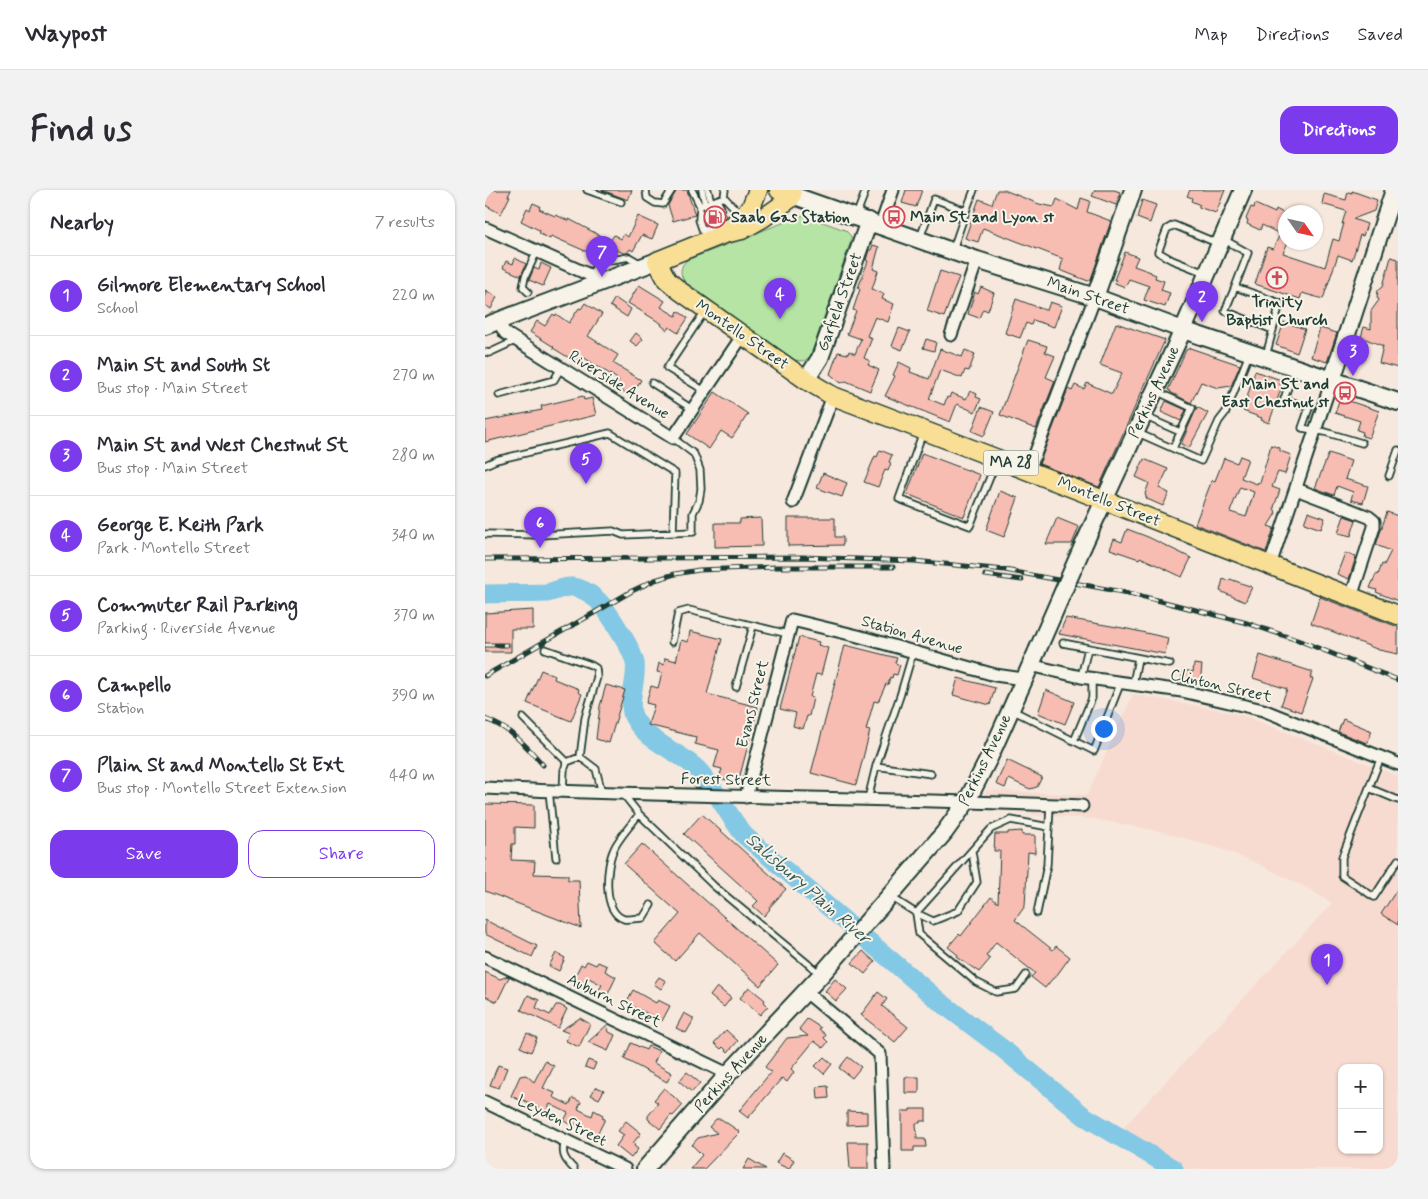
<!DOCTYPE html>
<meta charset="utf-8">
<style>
:root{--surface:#fff;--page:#f2f2f3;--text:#2b2b33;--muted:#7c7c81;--line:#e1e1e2;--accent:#7c3aed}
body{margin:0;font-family:Mynerve,sans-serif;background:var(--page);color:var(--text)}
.controls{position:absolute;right:15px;bottom:15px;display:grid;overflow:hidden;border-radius:10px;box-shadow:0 1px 4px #0004}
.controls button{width:45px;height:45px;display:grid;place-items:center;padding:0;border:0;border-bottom:1px solid var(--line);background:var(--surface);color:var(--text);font:25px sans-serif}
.compass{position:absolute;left:793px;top:15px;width:45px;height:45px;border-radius:50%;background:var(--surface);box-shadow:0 1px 4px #0004;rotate:124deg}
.you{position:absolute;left:618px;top:538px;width:18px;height:18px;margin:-12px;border:4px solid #fff;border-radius:50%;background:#1a73e8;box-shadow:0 0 0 8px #1a73e833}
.badge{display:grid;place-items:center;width:32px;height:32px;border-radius:50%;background:var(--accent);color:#fff;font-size:16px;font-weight:700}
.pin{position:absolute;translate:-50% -41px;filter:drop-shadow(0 1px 2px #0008)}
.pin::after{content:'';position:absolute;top:26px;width:18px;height:15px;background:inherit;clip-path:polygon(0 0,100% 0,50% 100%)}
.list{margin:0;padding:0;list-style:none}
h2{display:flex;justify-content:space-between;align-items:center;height:65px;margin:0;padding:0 20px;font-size:21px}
h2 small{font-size:16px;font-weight:400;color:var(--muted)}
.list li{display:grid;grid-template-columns:32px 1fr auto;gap:15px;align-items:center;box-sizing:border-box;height:80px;padding:0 20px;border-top:1px solid var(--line)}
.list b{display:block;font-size:19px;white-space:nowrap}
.list p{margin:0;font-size:16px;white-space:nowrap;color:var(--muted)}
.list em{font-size:16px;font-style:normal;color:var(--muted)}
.actions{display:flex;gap:10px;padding:15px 20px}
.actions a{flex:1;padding:11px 0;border:1px solid var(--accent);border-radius:15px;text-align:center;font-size:18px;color:var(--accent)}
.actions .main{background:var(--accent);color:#fff}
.map{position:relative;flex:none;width:913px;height:979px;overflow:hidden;border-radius:15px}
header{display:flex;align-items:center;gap:30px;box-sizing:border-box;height:70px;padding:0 25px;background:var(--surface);border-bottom:1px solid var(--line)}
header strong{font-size:24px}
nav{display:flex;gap:28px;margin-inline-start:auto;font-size:18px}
.intro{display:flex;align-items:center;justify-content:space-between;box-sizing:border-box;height:120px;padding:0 30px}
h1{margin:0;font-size:35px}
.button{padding:12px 22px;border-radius:15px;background:var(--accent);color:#fff;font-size:18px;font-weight:700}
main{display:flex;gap:30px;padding:0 30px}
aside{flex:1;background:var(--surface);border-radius:15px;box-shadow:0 1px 4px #0004}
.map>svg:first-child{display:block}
.built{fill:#f7dbd0;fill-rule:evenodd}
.green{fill:#b5e4a4;stroke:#6a906c}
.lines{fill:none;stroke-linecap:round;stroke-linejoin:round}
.river{stroke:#83c8e4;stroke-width:19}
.building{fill:#f8bdb2;stroke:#1f3d34;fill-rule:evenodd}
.lane-casing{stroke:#1f3d34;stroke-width:9}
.street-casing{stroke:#1f3d34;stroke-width:15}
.secondary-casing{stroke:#1f3d34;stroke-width:20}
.primary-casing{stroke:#1f3d34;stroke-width:21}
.lane{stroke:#f7f3e8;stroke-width:5.5}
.street{stroke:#f7f3e8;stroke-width:11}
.secondary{stroke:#f7f3e8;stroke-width:16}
.primary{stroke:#f9df96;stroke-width:18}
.rail-casing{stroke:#1f3d34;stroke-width:5}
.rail{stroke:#f7f3e8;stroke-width:3;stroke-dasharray:9;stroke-linecap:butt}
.secondary-bridge-casing{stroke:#1f3d34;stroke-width:20;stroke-linecap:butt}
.secondary-bridge{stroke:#f7f3e8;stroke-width:16}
.labels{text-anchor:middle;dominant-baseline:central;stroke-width:4;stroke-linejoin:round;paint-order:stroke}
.shield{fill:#f7f3e8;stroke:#60746a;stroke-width:1}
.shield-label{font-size:15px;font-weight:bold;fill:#1f3d34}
.poi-label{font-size:16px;font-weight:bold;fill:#1f3d34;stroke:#f7f3e8;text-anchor:start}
.street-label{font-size:16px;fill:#1f3d34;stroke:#f7f3e8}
.water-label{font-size:18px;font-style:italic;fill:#335957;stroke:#f7f3e8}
</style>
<header>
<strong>Waypost</strong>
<nav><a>Map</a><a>Directions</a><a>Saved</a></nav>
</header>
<div class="intro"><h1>Find us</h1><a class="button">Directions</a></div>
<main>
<aside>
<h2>Nearby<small>7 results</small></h2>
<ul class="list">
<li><span class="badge">1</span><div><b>Gilmore Elementary School</b><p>School</p></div><em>220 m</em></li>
<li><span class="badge">2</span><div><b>Main St and South St</b><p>Bus stop · Main Street</p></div><em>270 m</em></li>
<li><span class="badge">3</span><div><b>Main St and West Chestnut St</b><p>Bus stop · Main Street</p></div><em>280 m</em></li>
<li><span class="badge">4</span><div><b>George E. Keith Park</b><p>Park · Montello Street</p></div><em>340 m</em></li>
<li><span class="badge">5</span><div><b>Commuter Rail Parking</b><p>Parking · Riverside Avenue</p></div><em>370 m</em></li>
<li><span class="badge">6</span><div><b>Campello</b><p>Station</p></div><em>390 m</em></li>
<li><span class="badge">7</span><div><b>Plain St and Montello St Ext</b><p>Bus stop · Montello Street Extension</p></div><em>440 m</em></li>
</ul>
<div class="actions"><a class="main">Save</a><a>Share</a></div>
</aside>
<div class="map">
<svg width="913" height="979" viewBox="0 0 913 979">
<rect width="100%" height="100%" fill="#f7e8dd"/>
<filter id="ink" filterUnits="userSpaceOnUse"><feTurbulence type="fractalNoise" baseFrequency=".02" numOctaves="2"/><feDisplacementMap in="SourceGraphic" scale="10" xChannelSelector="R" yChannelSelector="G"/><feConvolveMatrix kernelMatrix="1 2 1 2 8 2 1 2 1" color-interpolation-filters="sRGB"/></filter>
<g filter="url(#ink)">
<!-- built -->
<path class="built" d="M648,504L735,520L760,526L913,586V979H698L635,941L847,713L820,697L767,671L739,660L679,642L609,629L547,625V620L493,619L501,600L602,605ZM857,878H894V960H857Z"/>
<!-- green -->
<path class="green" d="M318,25L360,40L366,46V51L325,167L319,171L309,170L200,92C194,84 195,76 202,70Z"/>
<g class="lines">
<!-- river -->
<path class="river" d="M0,404C20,403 41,404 61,403C69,402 78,396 87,397C108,399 121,419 131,435C138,447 147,459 150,473C153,489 141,514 149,528C162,552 192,560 211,578C229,595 243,626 260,646L454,811L518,859L599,926L689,979"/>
</g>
<!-- building -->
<path class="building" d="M0,0H26L23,6H25L16,24L0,15Z
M117,0H147L143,10Z
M192,0H202L210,25L188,31L183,15Z
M421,0H437L431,17L417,13Z
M512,0H519L554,14L569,17L572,9L593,20L596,8L605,11L602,22L626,31L606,89L603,91L575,80L578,69L498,38L493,52L480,48L494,9L507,14Z
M610,0H629L635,2L631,15L607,6Z
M705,0H740L731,23L713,17L715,15L706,11L707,8L702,6Z
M867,1L892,10L889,21L868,29L882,34L878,46L875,45L867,70L853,65L838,109L817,103L815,109L770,94L782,57L788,59L795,44L777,35L775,40L762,34L763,30L761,29L766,17L769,18L770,14L790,23L791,19L800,24V52H803L798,63L840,77L848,49L854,51L859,33L857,34L861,21L837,14L839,4L861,10L863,2L867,3Z
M657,10L671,15L665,33L652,28Z
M48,13L55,16L54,19L70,26L71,25L84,31V29L125,51L129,45L136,49L139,44L143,47L153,26L173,35L167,49L157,45L148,61L145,59L142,63H138L130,59L128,63L113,55L107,64L66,46L65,49L55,44L54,40L36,31L42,18L45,20Z
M239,22L241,27L223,34L219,26L221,25L227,29Z
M388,55L394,57L388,79L393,81L387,99L399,104L397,109L409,114L403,132L390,127L382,146L387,148L379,168L385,171L383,175L394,180L385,201L361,191L356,193L345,184L353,162L363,164L364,161L370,164L376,149L362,144L371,121L368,120L375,99L373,98L383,71L381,70L384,60H386Z
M640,62L653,67L649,76L666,82V83L671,85L670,88L679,91L676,100L685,103L680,117L659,110L664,96L644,89L640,97L630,93L631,90H629Z
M906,67L913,69V178L894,173L898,156L876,147L879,137L886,139V121L894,110L892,107L893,100L898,96Z
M30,68L41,74L36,86L18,78L21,71L28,74Z
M56,73L66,78L58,96L44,90L49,78L54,80Z
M455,81L474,87L459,127L442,121Z
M154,95L180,111L176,117L191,126L193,121L203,128L193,143L184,137L182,140L176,135L177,134L143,113Z
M496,97L509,103L503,121L498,119L494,128L483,124L490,102L493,104Z
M0,100L12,107L6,119L0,115Z
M130,108L146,119L142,127L125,116Z
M531,109L560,120H562L565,112L577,116L569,137L548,130L546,135L541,133L535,148L520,143Z
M100,113L117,124L103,146L133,165L128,173L156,190L146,206L130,197L134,190L98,167L94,174L68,158L69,157L45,142L52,131L60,136L68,124L70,126L71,124L84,133L94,118L96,119Z
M799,132L820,139L812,163L791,155Z
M631,133L680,150L614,297L554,274L583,199L587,201L590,195L599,199L602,193L627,204L637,183L615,175Z
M414,138L425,142L417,160L407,156Z
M835,138L852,143L842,172L826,167Z
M151,143L158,149L152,156L145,151Z
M441,149L451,152L449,161L438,158Z
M543,150L562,156L560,162L570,166L561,187L570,191L551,239L515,225Z
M705,158L755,175L746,196L733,198L716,192L706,213L685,202L686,201L683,200L701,160Z
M455,159L477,167L480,160L490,164L484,181L480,180L477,188L455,180L444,209L459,215L462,207L464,208L466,203L481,209L485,201L492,204L491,207L496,209L490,222L472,214L465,232L400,206L410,186L408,185L414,172L426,178L425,182L444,189Z
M770,181L796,190L795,195L797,196L784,233L776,230L777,228L758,221Z
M230,202L263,224L247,248L236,241L224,259L202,244Z
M98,206L99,210L107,208L111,225L0,252V231L57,220L56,216Z
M855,208L894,221L884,248L877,246L878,242L872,240L875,231L850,223Z
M681,211L701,220L696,231L676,222Z
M496,217L509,222L499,246L487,241Z
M712,217L723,223L704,258L696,254Z
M786,255L795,258V261L806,265L800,284L793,282L787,297L795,300L789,317L791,323L783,336L789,338L781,362L710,334L727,290L730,291L739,268L752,273L755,266L763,269L756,288L772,294L773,292L775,293ZM755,297L769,302L761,327L745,322Z
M395,260L407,265L404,272L406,273L403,281L400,280L393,297L379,292L390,266L392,267Z
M437,263L495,285L479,327L422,304Z
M844,263L866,271L860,289L883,296L878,313L866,310L868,302L852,296L849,305L830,298Z
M659,269L683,279L674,298L684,303L678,316L662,309L660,304L664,293L651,287Z
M338,283L362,293L357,307L332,298Z
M515,301L533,308L519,347L501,340Z
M823,322L840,328L836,339L819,333Z
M902,322L913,326V411L891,402L892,400L885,398L891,384L893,385L897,374L899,375L906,361L891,355Z
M859,326L871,330L866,346L853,343Z
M276,328L277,356L230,357V333H255V329Z
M303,328H350V347H358V355L303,356Z
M572,328L594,337L587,354H561Z
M642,339L663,347L706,368L697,387L655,367L654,369L625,359L629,349L637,352Z
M860,363L871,367L864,389L852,384Z
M738,389L744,391L745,389L767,397L760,412L735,401Z
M835,407L913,437V464L894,460L826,433Z
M48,420V439H26V462H0V423Z
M581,428L643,439L683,448L680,464L574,444Z
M205,441L237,449L222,504L273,517L253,593L234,588L237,579L229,577L234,560L210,554L211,547L163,535L169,515L161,513L166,496L173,498L177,483L172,482L174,473L179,475L180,468L191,471L196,450L203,452Z
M314,447L334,452L333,455L343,458L336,485L331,484L325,507L328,508L324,526H322L318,539L308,536L311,523L295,519Z
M360,455L412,468L410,473L415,475L412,485L408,484L407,488L405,487L403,495L401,494L393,512L389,511L381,540L385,541L371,595L326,583Z
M775,465L828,482L825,488L828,489L816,522L796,515L802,499L768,488Z
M709,474L717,475L715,494L696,492L698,480L708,482Z
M56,480L70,486L69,489L94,499L93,502L97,504L86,531L42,513Z
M473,488L510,498L505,515L468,505Z
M121,495L140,500L124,553L111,549L115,516Z
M561,500L589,512L580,534L553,523Z
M858,529L887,541L882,553L853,542Z
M522,570L557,587L552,597L545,599L524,589L520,598L511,594Z
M0,614L49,615V638L30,637V654H27L26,670L50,671L49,684L83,685V690H94L96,738L0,701Z
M217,624L301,699L284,718L285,719L279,726L268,716L273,711L199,644Z
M537,641V645H550V663L543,662L540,716L530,730L568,760L571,756L585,767L569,789L568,788L560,798L546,787L550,783L511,752L501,766L505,769L494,782L472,767L473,765L463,757L474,744L476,746L506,707L513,713L515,661H509L510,644H523V642Z
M157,654L293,775L275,796L215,743L190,771L170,753L195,724L139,674Z
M913,698V735L896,724Z
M0,730L52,756L47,767L0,744Z
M378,761L390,772L380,784L367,773Z
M71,763L80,768L74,781L64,776Z
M102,771L111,775L113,772L122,776L120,781L131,787L122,806L113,801L117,795L102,787L99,793L89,788L96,774L99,776Z
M0,782L15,789L23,786L24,787L12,812L0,806Z
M174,787L181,791L176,799L169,794Z
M350,789L362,799L351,811L340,801Z
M232,797L246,808L239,817L225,806Z
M264,797L280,810L279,812L283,816L275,825L255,808Z
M148,800L171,813L173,810L185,816L177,831L141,813Z
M393,802L402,809L397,816L423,837L410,852L376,825Z
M43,805L54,810L51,818L65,825L71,815H75L82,819L73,838L36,820Z
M199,823L208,828V831L201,843L191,838Z
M95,828L105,834L94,857L81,851L84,843L76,840Z
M322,829L336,838L334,839L341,845L339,848L343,852L338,858L329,851L306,879L309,882L302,892L297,888L263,928L254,921L286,882L280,877L302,848L323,846L314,839Z
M122,835L124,842L130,845L123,861L103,852Z
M241,840L253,851L243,862L238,857L236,859L229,853Z
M42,843L52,848L46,862L35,857Z
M146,853L161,860L163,856L174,861L169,873L187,883L182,892L139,869Z
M339,867L347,874L339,884L330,876Z
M363,867L376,877L367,888L354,878Z
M103,870L111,873L108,880L100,877Z
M60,871L69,876L58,898L70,903L68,907L84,915L88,908L96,912L93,919L107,926L109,920L118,925L117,928L120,929L112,945L90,934L88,936L79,931L83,923L65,914L61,921L38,910L37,911L26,906L35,886L41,885L49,892Z
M13,875L22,878L14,898L5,895Z
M202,882L215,893L207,902L194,891Z
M420,887H434V903H420Z
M343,896L344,908L333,909L332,897Z
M111,897L119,900L114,909L106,905Z
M179,898L198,915L188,926L186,925L175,939L163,929V926L173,913L169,910Z
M425,919H441V931H435V933H431L432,949H440L441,957H429V961H417V921H425Z
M362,921L382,922V934L362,935Z
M231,929H236L255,942L219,979H205L217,965L207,955L213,948L232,943L224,937Z
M141,931L156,943L148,953L150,954L149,956L153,959L146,968L131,956L139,945L133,941Z
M363,952H383V979H365Z
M297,963L309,970L304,979L291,973Z
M264,969L281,979H258Z"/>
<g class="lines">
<!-- lane casing -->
<g class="lane-casing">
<path id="lane" d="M102,0L136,12
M161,0L162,8L170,13L178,14L187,0
M207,0L215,16
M217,0L220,14L226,24
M223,0L226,12L231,21
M240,0L239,7L255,24
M232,10L236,18
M481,21L489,0
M371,26L381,0
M218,41L242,31
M435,48L449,9L481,21L468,59
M738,49L763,63L750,97L795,113L781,166
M221,50L214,30L215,16L239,7
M720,83L687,70L673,62L682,39L689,35L734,54
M106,86L116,65L127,70L144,67L156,74
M750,97L740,121L788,140
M43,102L38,97L40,87L52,61
M0,162L4,163L32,150
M809,180L799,209L824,218L817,238L840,242L877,253
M167,193L207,219
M220,201L182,178L220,121
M671,201L707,218L688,258
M14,205L69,190L76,178
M661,227L695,242
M438,242L414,309L485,336L512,270
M653,243L716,271L734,231L741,222L764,164
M0,275L11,270L125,243L190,283L188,343
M904,286L913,260
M0,344L55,345L128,341L138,345L208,342V323L214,311L216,299L215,280L209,264L188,248
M187,452L193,423L204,420L303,444
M578,453L685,474
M60,459L106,475L111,478L112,487L100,528L95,567
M428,462L415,506L391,576L446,584
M596,487L603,458
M648,494L653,468
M251,497L268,436
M527,520L609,561L636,492
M38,528L82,572
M589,551L607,508V488
M896,567L857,667V686L889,707L913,670
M884,598L913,610
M64,601L71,668
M78,601L79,580L82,572L95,567L111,579L117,603
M139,605L154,624L229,696L334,783
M383,609L391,576
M154,624C147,634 133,649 129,659C121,675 117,722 139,729C144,730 153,728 158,728L166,715
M406,707L431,723L448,731L473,721L492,692L487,662
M552,723L562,675L564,637
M541,785L531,799L511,802L491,792L434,744L431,723L506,639L526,630L564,637L565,614
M80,950C76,964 79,969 89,979"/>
</g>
<!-- street casing -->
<g class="street-casing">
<path id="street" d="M396,35L408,0
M0,38L118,91
M13,131L20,143L188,248L258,145
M466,145L492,70
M544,280L610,107
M811,299L884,327L889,331V337L866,407
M308,312L348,206
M785,375L847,190
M545,475L596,487L697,501L778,520L913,574
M0,598C199,608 398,607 597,616
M261,607L307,430L373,446L510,485L538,489
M0,767L243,884
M321,802L395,864L399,979
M0,912L140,979"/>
</g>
<!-- secondary casing -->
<g class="secondary-casing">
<path id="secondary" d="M307,5L492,70L610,107L698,140L913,212
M610,107L648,0
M0,136L172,71
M321,190L335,168L384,31
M847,190L909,0
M598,356L698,140L758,0
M160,979L243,884L336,785L459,643L482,611L505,566L552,461"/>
</g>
<!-- primary casing -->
<g class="primary-casing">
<path id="primary" d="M294,0L307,5L305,9L278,28L257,40L239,44L172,71L182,90L195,101L321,190L348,206C537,277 724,352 913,425
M241,42L266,17L273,0"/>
</g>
<!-- lane -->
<use href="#lane" class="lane"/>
<!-- street -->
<use href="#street" class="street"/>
<!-- secondary -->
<use href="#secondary" class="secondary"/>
<!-- primary -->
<use href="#primary" class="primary"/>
<!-- rail casing -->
<g class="rail-casing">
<path id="rail" d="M0,369L317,367L429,371L520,380L648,404L762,433L818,452L913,490
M500,385L537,390
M0,455H22
M0,486L147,401L170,390L190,384L214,380L292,377H408
M0,529C25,538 41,555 58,575"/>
</g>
<!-- rail -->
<use href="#rail" class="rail"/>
<!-- secondary-bridge casing -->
<g class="secondary-bridge-casing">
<path id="secondary-bridge" d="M552,461L598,356"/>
</g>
<!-- secondary-bridge -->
<use href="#secondary-bridge" class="secondary-bridge"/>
</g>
</g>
<!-- icons -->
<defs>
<g id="fuel-ring" transform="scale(1.125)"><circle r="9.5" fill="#f7f3e8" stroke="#d1495b" stroke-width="1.5"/><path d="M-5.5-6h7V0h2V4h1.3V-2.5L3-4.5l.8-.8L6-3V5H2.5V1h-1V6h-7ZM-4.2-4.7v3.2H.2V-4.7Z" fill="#d1495b"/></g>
<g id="bus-ring" transform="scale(1.125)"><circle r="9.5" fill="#f7f3e8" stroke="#d1495b" stroke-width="1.5"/><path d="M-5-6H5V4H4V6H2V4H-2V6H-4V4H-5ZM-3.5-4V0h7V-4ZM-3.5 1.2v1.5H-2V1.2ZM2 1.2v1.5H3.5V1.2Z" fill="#d1495b"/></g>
<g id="church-ring" transform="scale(1.125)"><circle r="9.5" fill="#f7f3e8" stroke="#d1495b" stroke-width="1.5"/><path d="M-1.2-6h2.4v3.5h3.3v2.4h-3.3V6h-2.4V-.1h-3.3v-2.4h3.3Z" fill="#d1495b"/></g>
</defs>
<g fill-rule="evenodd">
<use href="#fuel-ring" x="230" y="27"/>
<use href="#bus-ring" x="409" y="27"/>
<use href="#church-ring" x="792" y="88"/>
<use href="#bus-ring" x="860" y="203"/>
</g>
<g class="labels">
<!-- shield labels -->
<rect class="shield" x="498.5" y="260.5" width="55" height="25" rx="4"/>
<g class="shield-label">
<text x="526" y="273">MA 28</text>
</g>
<!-- poi labels -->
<g class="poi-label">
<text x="246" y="27">Saab Gas Station</text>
<text x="425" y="27">Main St and Lyon st</text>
<text x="792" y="112" text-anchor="middle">Trinity<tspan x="792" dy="18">Baptist Church</tspan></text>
<text x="844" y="194" text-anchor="end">Main St and<tspan x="844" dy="18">East Chestnut st</tspan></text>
</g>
<!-- street labels -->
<g class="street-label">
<text transform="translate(603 106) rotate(19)">Main Street</text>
<text transform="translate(355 112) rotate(-70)">Garfield Street</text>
<text transform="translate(257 145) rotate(35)">Montello Street</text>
<text transform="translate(134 195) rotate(32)">Riverside Avenue</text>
<text transform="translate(669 202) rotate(-65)">Perkins Avenue</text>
<text transform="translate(624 312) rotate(22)">Montello Street</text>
<text transform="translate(427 445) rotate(16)">Station Avenue</text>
<text transform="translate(736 496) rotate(13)">Clinton Street</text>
<text transform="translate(268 514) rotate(-76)">Evans Street</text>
<text transform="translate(500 570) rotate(-64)">Perkins Avenue</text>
<text transform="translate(241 590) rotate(1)">Forest Street</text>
<text transform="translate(129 811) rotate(26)">Auburn Street</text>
<text transform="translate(246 883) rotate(-48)">Perkins Avenue</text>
<text transform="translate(77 931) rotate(26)">Leyden Street</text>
</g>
<!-- water labels -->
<g class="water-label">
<text transform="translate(323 699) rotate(41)">Salisbury Plain River</text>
</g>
</g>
</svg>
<div class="controls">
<button>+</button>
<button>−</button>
</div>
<svg class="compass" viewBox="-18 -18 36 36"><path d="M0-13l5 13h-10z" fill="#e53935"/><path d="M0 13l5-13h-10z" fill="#7c7c81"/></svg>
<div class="you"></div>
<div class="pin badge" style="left:842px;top:795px">1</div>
<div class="pin badge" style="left:717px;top:132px">2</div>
<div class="pin badge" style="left:868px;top:186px">3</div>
<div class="pin badge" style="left:295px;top:129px">4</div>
<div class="pin badge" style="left:101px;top:294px">5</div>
<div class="pin badge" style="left:55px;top:358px">6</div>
<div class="pin badge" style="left:117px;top:87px">7</div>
</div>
</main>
